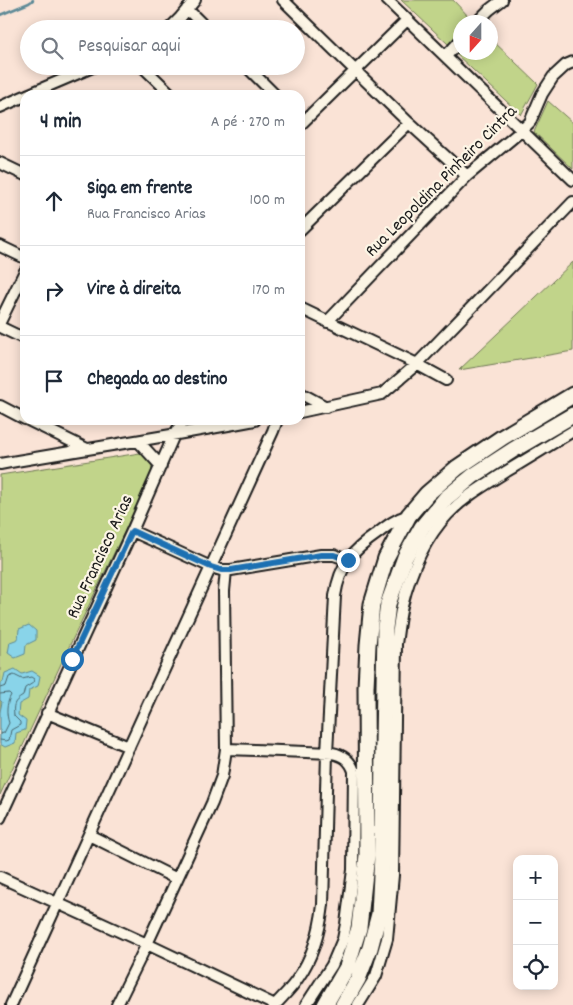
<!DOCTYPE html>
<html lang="pt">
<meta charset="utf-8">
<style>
:root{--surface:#fff;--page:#f6f6f7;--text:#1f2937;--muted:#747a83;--line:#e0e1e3}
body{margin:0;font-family:Dekko,sans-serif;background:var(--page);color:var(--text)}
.controls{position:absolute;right:15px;bottom:15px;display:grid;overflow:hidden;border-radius:10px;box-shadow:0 2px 12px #0003}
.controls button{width:45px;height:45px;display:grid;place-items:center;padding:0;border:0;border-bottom:1px solid var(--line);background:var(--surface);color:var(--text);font:25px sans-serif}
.compass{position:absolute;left:453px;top:15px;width:45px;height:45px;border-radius:50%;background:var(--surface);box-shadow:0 2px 12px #0003;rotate:201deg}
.stop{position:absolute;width:15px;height:15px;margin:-11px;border:4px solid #1f6fb2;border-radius:50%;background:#fff}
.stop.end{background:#1f6fb2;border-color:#fff;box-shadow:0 1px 5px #0008}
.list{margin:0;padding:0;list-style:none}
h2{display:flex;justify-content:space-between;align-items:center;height:65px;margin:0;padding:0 20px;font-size:21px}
h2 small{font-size:16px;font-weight:400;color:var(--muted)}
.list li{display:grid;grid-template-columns:32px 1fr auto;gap:15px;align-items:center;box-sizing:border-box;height:90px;padding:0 20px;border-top:1px solid var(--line)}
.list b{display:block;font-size:19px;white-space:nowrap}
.list p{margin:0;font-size:16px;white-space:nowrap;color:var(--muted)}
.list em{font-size:16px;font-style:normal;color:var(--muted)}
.icon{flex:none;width:28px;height:28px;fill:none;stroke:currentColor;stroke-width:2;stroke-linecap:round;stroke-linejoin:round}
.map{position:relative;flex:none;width:573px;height:1005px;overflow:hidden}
.search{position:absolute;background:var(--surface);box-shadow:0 2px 12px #0003;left:20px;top:20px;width:285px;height:55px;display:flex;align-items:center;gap:12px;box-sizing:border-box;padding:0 18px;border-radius:28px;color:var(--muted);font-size:19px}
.panel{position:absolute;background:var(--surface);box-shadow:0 2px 12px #0003;left:20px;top:90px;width:285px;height:335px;border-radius:15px}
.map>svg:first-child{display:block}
.green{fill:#c1d48a;stroke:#6e7853}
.water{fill:#89d4e9;stroke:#5d8a97}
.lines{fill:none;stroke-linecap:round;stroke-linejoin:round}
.shore{stroke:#48666e;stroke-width:1}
.stream{stroke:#5d8a97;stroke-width:2.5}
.minor-casing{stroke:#1c1c1c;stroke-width:14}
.secondary-casing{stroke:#1c1c1c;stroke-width:19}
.minor{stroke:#fcf5e5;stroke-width:10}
.secondary{stroke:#fcf5e5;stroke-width:15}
.route{stroke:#1f6fb2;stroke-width:6}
.labels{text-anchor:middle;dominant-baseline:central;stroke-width:4.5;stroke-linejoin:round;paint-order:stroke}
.street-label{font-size:18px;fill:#1c1c1c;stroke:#fcf5e5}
</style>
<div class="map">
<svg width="573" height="1005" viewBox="0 0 573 1005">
<rect width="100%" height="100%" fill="#fae3d6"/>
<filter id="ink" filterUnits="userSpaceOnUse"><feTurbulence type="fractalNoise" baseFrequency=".02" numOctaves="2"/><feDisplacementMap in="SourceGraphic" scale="10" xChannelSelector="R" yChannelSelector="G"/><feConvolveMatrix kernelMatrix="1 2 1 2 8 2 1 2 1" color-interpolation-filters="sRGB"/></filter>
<g filter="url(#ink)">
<!-- green -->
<path class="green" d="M401,0H453L471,19L468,22H460V31L448,44Z
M491,39L538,84L521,115L456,54L460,49V52H490Z
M548,101L573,123V169L534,132Z
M573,262V351L459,370Z
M140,453C153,457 151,462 152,474L67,651L0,795V475Z"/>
<!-- water -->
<path class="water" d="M29,625L36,631V640L26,645L25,654L15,658L8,653L10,642L18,639L19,629Z
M15,669L22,674L32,671L40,676L38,686L29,690L28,699L19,704L18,715L26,721L25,730L16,733L15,743L5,747L0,744V712L2,702L0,700V684L3,682L5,673Z"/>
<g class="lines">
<!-- shore -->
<path class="shore" d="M0,688L6,686L9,677L14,675L22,679L31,677L34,679L33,683L25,688L23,696C13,702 13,705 14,716L20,722V725L11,730L9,740L6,741L0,740
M0,694L9,693L11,695C6,704 6,714 9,723L4,733L0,734"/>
<!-- stream -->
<path class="stream" d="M0,15L29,3L33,0"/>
<!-- minor casing -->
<g class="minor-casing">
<path id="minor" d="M283,0L409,123L467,176
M387,0L573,180
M187,9L207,29
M477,22L489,10L502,0
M169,29L180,18L195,0
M446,56L460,41
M142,66L172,95
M246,66L275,95
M27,95L95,66
M0,107L25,96
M300,125L407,20
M0,163L25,175
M300,230L409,123
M0,246L25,258
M300,308L413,362L446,380
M0,322L25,271
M327,322L467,176L521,131L530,122L542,94L553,77L566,65L573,62
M0,327L25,339
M300,393L326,407
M0,406L25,419
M300,412L382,394L417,364L573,202
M28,420L87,449
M138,441L161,466
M0,464C85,449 171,436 255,420
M132,531L211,567L221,570H231L321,555H334L348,560
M47,713L129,747
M226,749L332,753C343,755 350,760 354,771L353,870L346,924L343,939L332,965L306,1005
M0,818L132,531L174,435L184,420
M89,835L177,879
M0,877L147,944L275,1005
M11,1005L273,431L277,420
M117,1005L147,944L212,803L222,776L226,749L224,591L226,570
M275,1005C283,996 292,988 298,978C313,957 320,930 323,905L327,753L335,596C340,564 352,551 378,533C388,525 396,519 409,515
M358,1005L376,976L387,939L393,875L396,644C398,631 399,618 402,606C410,573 425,538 448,514C465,496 487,484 507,471C529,458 551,444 573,431"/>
</g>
<!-- secondary casing -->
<g class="secondary-casing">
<path id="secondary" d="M325,1005L347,967L359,928L367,855L366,687L368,645L372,604L386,558L409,515L427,494L457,468L503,437L573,395
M343,1005L358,979L370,948L379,914L382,856L383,742L385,628L388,604L405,557L422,527L446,498L473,476L513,450L573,415"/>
</g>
<!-- minor -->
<use href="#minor" class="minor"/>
<!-- secondary -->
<use href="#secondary" class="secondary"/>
</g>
</g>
<g class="lines" filter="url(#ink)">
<!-- route -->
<path class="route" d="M72,659L132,531L211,567L221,570H231L321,555H334L348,560"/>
</g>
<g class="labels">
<!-- street labels -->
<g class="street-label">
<text transform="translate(442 182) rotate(-45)">Rua Leopoldina Pinheiro Cintra</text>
<text transform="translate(101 557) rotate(-65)">Rua Francisco Arias</text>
</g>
</g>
</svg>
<div class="controls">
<button>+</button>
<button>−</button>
<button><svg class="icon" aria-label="locate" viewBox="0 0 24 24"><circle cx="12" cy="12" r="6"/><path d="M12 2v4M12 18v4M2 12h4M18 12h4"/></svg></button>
</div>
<svg class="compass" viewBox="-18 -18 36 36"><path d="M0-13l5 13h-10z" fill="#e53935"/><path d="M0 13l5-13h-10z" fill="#747a83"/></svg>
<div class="stop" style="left:72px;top:659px"></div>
<div class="stop end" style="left:348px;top:560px"></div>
<div class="search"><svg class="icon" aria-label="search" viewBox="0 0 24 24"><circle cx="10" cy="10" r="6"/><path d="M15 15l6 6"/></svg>Pesquisar aqui</div>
<section class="panel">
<h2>4 min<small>A pé · 270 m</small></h2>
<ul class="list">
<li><svg class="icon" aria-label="ahead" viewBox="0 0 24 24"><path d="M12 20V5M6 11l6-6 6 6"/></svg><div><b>Siga em frente</b><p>Rua Francisco Arias</p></div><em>100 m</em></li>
<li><svg class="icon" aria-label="right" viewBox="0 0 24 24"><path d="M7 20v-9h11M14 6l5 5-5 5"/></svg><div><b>Vire à direita</b></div><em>170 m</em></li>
<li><svg class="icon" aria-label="arrive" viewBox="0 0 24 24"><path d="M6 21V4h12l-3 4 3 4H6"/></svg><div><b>Chegada ao destino</b></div></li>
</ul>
</section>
</div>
